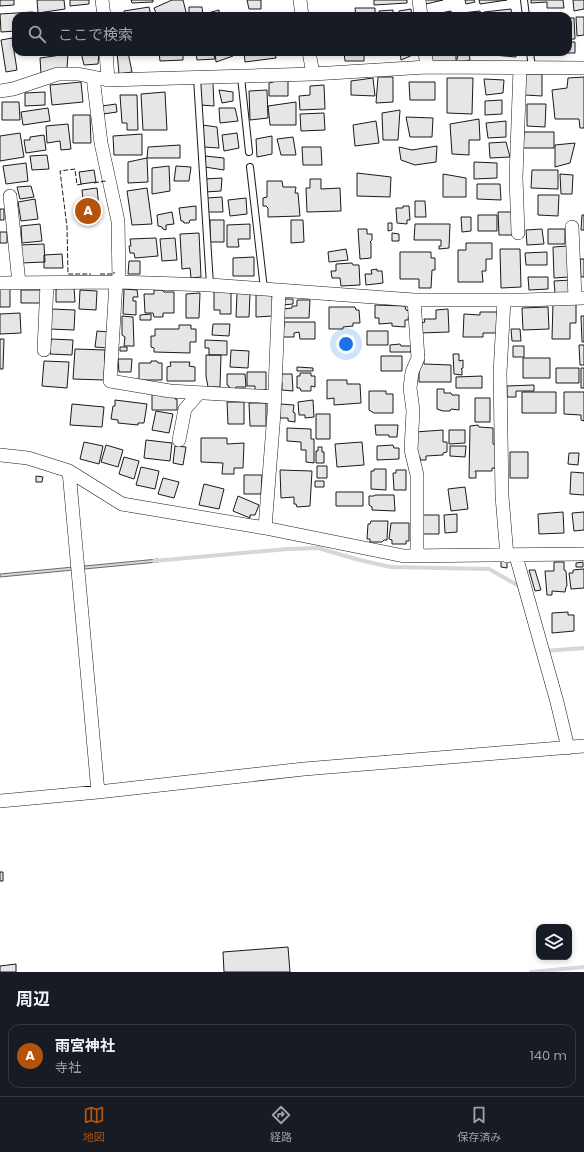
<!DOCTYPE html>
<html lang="ja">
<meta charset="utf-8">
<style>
:root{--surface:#171b24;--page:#242831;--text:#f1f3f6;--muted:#9ea1a6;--line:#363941;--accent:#b45309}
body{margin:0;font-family:Poppins,"Noto Sans JP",sans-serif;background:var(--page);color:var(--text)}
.controls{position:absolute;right:12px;bottom:12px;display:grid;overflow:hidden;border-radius:8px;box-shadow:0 2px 6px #0003}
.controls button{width:36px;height:36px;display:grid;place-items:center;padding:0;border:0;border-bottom:1px solid var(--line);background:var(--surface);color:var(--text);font:20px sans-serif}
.you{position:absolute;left:346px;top:344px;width:14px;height:14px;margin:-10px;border:3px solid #fff;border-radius:50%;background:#1a73e8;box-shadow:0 0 0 6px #1a73e833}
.badge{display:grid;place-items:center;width:26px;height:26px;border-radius:50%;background:var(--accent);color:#fff;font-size:13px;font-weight:700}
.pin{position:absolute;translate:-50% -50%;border:2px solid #fff;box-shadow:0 1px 4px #0006}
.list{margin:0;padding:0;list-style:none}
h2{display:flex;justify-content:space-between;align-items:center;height:52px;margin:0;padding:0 16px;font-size:17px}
h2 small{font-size:13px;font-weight:400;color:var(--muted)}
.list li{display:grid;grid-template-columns:26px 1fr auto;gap:12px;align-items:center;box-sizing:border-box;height:64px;margin:0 8px 8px;padding:0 8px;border:1px solid var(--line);border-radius:12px}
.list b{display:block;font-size:15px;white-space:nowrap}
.list p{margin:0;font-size:13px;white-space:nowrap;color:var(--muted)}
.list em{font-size:13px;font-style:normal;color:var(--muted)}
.icon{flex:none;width:22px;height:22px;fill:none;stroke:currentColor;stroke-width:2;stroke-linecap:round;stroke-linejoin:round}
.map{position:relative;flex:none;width:584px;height:972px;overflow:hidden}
.search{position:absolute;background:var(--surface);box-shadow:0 2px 6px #0003;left:12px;right:12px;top:12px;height:44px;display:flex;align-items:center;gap:10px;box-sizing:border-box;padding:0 14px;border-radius:12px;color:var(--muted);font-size:15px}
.sheet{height:124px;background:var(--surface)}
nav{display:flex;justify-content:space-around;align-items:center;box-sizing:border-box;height:56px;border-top:1px solid var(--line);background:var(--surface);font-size:11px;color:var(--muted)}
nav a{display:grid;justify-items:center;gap:2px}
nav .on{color:var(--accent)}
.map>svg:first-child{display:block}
.water{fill:#d7d7d7;stroke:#6a6a6a}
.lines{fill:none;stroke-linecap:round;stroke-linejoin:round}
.stream{stroke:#d7d7d7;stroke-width:4}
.building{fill:#e6e6e6;stroke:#1a1a1a}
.service-casing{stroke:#1a1a1a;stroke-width:8}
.minor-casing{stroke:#1a1a1a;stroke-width:14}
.service{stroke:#fff;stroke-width:6}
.minor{stroke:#fff;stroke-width:13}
.fence{stroke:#1a1a1a;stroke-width:1;stroke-dasharray:5 2;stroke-linecap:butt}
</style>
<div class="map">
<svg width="584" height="972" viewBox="0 0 584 972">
<rect width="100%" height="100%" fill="#fff"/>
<!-- water -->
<path class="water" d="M158,559V562L0,577V574Z"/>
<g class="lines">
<!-- stream -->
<path class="stream" d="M154,561L288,549L318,548L359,560L391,567L489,569L519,586L520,589
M545,651L584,648
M531,972L584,967"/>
</g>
<!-- building -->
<path class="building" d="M0,0H14V5L0,6Z
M37,0H64L65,9L38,13Z
M70,0H89V4L70,6Z
M131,0H153V2L132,3Z
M172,0H183L187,16H157L154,8Z
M247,0H261V9H249Z
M374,0H407V3L374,5Z
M425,0H443L426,4Z
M465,0H474L475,2L466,4Z
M479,0H507L480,4Z
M531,0H563L564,8H547V2L531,3Z
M573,0H584V9L574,11Z
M149,7L151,16H125L124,11Z
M189,7H202L203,16H189Z
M355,8H375V16H356Z
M411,9L412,16H399V11Z
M511,9L512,16H485L484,12Z
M219,10V16H208V13Z
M393,10V16H380L379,11Z
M451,11L453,16H430V15Z
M480,11L481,16H463L462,13Z
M33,12V16H16V31L1,32L0,14Z
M576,17H584V35L577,36Z
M568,18H574L575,39H568Z
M12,38L17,70L6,72L1,40Z
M568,42H575V53H552L568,52Z
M81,52H99L98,64L84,65Z
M117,52H128L132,72L119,74Z
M159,52H183V60L160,61Z
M196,52H213L215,59L197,60Z
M215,52H232L233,56L216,62Z
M244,52H275L276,58L245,62Z
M344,52H364V61H345Z
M364,52H391V54H364Z
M400,52H415V54L401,60Z
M429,52H456V62L429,63Z
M459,52H469L470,60L456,62Z
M493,52H516V57L493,55Z
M68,54L67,68L41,74L40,58Z
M525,74H542V96L525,95Z
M378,77H393V102L376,103Z
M584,77V128H580L579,119H555L552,90L567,88L568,78Z
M288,78V96H269V83Z
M373,78L375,96L351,95V81Z
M447,78H473L472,114L447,113Z
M484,79L504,80L503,93L486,95Z
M81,82L83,102L52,105L50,85Z
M409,82H435V100H410Z
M199,83H213L214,106L201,105Z
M324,85L325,109L300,110L299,96L310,95V86Z
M219,90L233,92V101L222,103Z
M267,90L268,118L250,120L249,91Z
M45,92V105L25,106V93Z
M165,92L167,130H143L141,94Z
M120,95H137L138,130H127V123H122Z
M502,100V114L485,115V101Z
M2,102H19L20,120H2Z
M296,102V125H270L268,106Z
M116,104L117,112L103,114L102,106Z
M527,104H546L545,127L527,126Z
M48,108L50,121L23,125L21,112Z
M219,108H235L238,121L220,123Z
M400,110L398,140H383L382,113Z
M324,113L325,130L301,131L300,114Z
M73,115H90L91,143H73Z
M406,117L433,118L432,137H410Z
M479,119L480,140H469V155L452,154L450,124Z
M376,121L379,143L355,146L353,125Z
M506,121V137L488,138L486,123Z
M68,124L71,149L61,150L60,141L47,143L46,126Z
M202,125L217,127L219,148L204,147Z
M524,132H554V148H523Z
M20,133L24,157L0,161V136Z
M237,133L239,148L224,151L222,135Z
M142,134V155H114L113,136Z
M44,135L46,150L26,153L24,140H30V137Z
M272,136V154L257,157L256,139Z
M293,137L296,155H281L277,139Z
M506,142L510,157L490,158L489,143Z
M575,143L570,163L555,167V145Z
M180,145V158H147L148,147Z
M437,146L436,162L415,165L401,160L399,147L412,150Z
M302,147H321L322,165H303Z
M47,155L49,169L32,170L30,156Z
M205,156L224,158V170L205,167Z
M147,158L148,182L128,183V162Z
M474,162L497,163V178L474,179Z
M26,163L28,181L6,184L3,166Z
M169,166L170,191L152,194V168Z
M176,166L191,167L189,181H174Z
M94,170L96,182L81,184L79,172Z
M532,170H558V189L531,188Z
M357,173L391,177L390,197L357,196Z
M443,174L466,178V197H443Z
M560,174L573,175L572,194H561Z
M222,178L221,191L205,192L204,179Z
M310,179H321V189L340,188L341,211L307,212L306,188H310Z
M267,181H282L283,187H296L295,193H298L300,216L268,217V208L266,206H263V198L267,197Z
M477,184H500L501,200L477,199Z
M31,186L34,197L20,199L17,187Z
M97,188L99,207L97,208L98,222L89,223L87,209L84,210L82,190Z
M147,188L152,224L132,225L127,191Z
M538,195H559L558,216L538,215Z
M222,197L223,212H207V198Z
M246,198L247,214L230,216L228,200Z
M35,199L38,219L21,221L18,202Z
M415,201H425L426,217H415Z
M196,206V220H190L189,223H184L183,221H181L179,208Z
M403,206H409L410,220H407V224L397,223L396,208H403Z
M0,209H4V220H0Z
M172,212L174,224L166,225V230L163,229L162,227L158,226L157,215Z
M498,212H513V235H499Z
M478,215H497V231H478Z
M582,215H584V230H581Z
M461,217H471V231L462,232Z
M210,220H224V242H210Z
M291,220H303L304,242L291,243Z
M388,223H392V230L388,231Z
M40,224L42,241L22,243L21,226Z
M250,224V239H238L239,247H227V225Z
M415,224H450L449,248L439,249V246H441V240H414Z
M358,229H367V234H372V240L370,242L371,243V258L360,259Z
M542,229L544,244L527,245L526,230Z
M548,229H565V244H548Z
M0,232H7V243H0Z
M199,233L201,277L191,278L190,268L182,269L180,234Z
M392,233L399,234V241H392Z
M156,238L158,256L135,258L134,253H130L129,246H131L130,239Z
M175,238L177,260L162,261L160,239Z
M466,243H492V259H486V271H482L483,282H458V250H466Z
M44,244L45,262L21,263L20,245Z
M568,246L569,277L554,278L553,247Z
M346,249L348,260L329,262L328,252Z
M500,249H520L521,287L501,288Z
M400,252H431V258H435V270H432L431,288H419V279H400Z
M547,252V265H526L525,253Z
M62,254L63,268H44V255Z
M254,257V276H233V258Z
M580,259H584V277H581Z
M129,261H140V274H128Z
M352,263L353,265H359L360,285L341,286L340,278H332L331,271H336V264Z
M377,269V271H382L383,283L366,285L365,274H372L371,270Z
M528,277H548V289L529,290Z
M571,280V293H555L554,281Z
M0,287H10V307H0Z
M56,287H74L75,302H56Z
M124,289L137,290L138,297H133V301H136V315L123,314Z
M21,290H42V303H21Z
M80,290L97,291L96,310L79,309Z
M154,290H162L164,292H174V313H163V317H154L153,313H145L144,294H154Z
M214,290H231V314H220V310H214Z
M256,292H272L273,316L256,317Z
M200,293L199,318H186V294Z
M237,293L250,294L249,317H236Z
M285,299H293V304L283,305Z
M297,300H310L309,318H283V309L292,308V306H297Z
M553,302L576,303V323H570V339H552Z
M375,305L405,306L406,310L409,311L408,320H405V327L392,326V323L379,324V318H375Z
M329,307H355L356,310H359L360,323H353V326L343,327V329H329Z
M548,307L549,329L523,330L522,308Z
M52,309L75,310L74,330L50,329Z
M448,309L449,332L420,333V323L425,322L424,319H436V310Z
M480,312H497L498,333H483V337H463L464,314L480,315Z
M20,313L21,333L0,334V314Z
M151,314V320H140V315Z
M122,316L133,317L134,346H124L125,337L122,335Z
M581,316H584V342H582Z
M284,322H315V339H300L299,332L294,333V337H283L282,328L284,327Z
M213,324H230L229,336L212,335Z
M179,325H191V329H196V342H190V353L154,352V348L151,347V336H155V329H179Z
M511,329H520L521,341H512Z
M97,331L109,332L107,348L95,347Z
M367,331H388V345H367Z
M0,339H4L3,369H0Z
M51,339L73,340L72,355L50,354Z
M205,340L227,341V355H209V348H205Z
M400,344L401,346H411V352H390V345Z
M579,345H584V365H580Z
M513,346H524V357H513Z
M120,347H127V351H120Z
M75,349L105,350L104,380L73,379Z
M231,350L249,351L248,368L230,367Z
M424,354V364L451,365V382H419V364Z
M453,354H459V361L463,360V368L461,369L462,370V375L454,374Z
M206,355H221L220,387H208L206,376Z
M381,356H402V371H381Z
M523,358H550V378H523Z
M118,359H132L131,372H119Z
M44,361L69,362L67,388L42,386Z
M151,361H157L158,363H162V380H139V363H151Z
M170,362H190L189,366L195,367V381H167V367L171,366Z
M297,367L313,368V371H297Z
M556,368H579V383H556Z
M581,368H584V388H581Z
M247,372H266V390H255V386H247Z
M300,373H311V376H315V387L311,386V391H301L300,388H297V376H300Z
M227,374H245L246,387H236L235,389H229V386L227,385Z
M281,374H292L293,391L282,390V382L280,381Z
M482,376V388H456V377Z
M327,380H347V384H360L361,403L334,405V398L327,399Z
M534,385V391H516V397H507V386Z
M437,389H444V393H451L452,395H459V410L451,409L450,411H443L437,409Z
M369,391H386V394H393V413H374L369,410Z
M522,392H556V413H522Z
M564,392H584V421L581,420V415L564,414Z
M152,394H175V399H177V410H152Z
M475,398H490V422H475Z
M115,400L147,404L144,423H138V425L118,423V420L111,419L113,406H115Z
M313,400L314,417L305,418V415H299L298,402Z
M227,402H244V424H228Z
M249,403H266V426H250Z
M72,404L104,407L102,427L70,425Z
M280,404L294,405L293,412L295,413V422L288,421V418H280Z
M156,411L173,414L169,433L152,430Z
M316,414H330V439H316Z
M375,425H398L397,437H389V435H376Z
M478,425L479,427L493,428V444L496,446V468H492V471H475L476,473V478H469L470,426Z
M287,428L311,429V439H314V463L306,462V450H301V442L287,441Z
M443,430V442H447V452L443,453V455L426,456V460H420V457L416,456L415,432Z
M449,430H465V443L449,444Z
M201,438H227V444L244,443L243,468H234V474H222L223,463L201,462Z
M146,440L172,443L170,461L144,458Z
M84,442L103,446L99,464L80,459Z
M362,442L364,465L337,467L335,444Z
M106,445L123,450L118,467L101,462Z
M393,445L394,448H399V459L377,460V446Z
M175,446L186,447L183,465L173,463Z
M450,446H466L465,457L450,456Z
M318,447H322V452H324V463H316V451H318Z
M510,452H528V478H510Z
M569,453H579L578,465L568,464Z
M124,457L139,461L134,479L119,474Z
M317,466H327V478H317Z
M141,467L159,471L155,489L136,485Z
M374,469H386V490L371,489V471H374Z
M280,470L312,471L310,506L297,507L296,504H294V497L281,498Z
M396,470H406V490H394L393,473H396Z
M571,472L584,473V495L570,494Z
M244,475H262L261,494H244Z
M36,476L43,477L42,482H36Z
M163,478L179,482L174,498L158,494Z
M315,481H324V487H315Z
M204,484L224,489L219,509L199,505Z
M465,487L468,509L451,511L448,489Z
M336,492H363V506H336Z
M375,495H394L395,511L372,510V507L369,505V496H374Z
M238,496L259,505L255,515H250V518L233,511Z
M563,512L564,533L539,534L538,514Z
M584,512V530L574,531L572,513Z
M457,514V532L445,533L444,515Z
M423,515H439V534H423Z
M371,521H388L387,540H384L382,542H370V539H367L368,524H370Z
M391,523H409V541H406V544H392V540L389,539Z
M501,561L507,562V568L501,567Z
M554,562H564V570L566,571L567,586L566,587L565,592L552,591V595H547L545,571H554Z
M583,562V567H576V563Z
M529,570H535L541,590L535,591Z
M573,570L584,569V588L571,589L569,573H573Z
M568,612V615H574V631L552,633V613Z
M0,872H3V881H0Z
M288,947L290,972H224L223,952Z
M16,964V972H0V966Z"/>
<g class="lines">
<!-- service casing -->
<g class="service-casing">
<path id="service" d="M524,0L526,16
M530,52L532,68
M241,77L249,152
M197,78L210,285
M250,167L264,289"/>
</g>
<!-- minor casing -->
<g class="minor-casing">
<path id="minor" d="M102,0L104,16
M300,0L302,16
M419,0L421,16
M106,52L108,80
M309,52L313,74
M425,52L427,67
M93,77L101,143L118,221L119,282
M0,91L13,89L58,74H78L108,80L313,74L427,67L584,68
M10,196L19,283
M572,227L575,298
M518,233L516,177L520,68
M116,282L110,381L170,391L275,397
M0,283L119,282L210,285L414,300H524L584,298
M414,300L418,358L412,372L410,388L413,410L411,450L417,475V556
M504,300L500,373L502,496L507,556
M44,350L47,283
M179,440L185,409L199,393
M0,455L28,458L69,471L122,504L265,528L404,556L584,554
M69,471L98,792
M265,528L274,413L279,290
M516,556L557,702L568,748
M0,801L98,792L304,769L584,746"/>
</g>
<!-- service -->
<use href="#service" class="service"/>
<!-- minor -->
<use href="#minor" class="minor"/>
<!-- fence -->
<path class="fence" d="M94,183L105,181V183
M82,184L77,185L75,169L60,171L67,227L68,274H91
M100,274H114V272"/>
</g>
</svg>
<div class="controls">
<button><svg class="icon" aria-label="layers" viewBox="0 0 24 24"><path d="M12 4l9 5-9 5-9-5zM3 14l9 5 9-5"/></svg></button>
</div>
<div class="you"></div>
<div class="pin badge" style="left:88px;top:211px">A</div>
<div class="search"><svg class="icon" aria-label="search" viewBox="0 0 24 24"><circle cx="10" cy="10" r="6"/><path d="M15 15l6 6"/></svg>ここで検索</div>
</div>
<section class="sheet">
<h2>周辺<small></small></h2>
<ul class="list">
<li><span class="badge">A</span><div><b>雨宮神社</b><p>寺社</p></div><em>140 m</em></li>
</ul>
</section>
<nav>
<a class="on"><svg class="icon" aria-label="map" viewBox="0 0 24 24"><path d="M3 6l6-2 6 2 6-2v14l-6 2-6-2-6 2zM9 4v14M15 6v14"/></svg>地図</a>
<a><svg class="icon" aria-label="directions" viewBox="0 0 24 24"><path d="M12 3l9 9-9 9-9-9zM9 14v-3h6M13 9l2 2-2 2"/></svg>経路</a>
<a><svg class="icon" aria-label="saved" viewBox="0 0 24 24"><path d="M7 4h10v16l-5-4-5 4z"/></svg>保存済み</a>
</nav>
